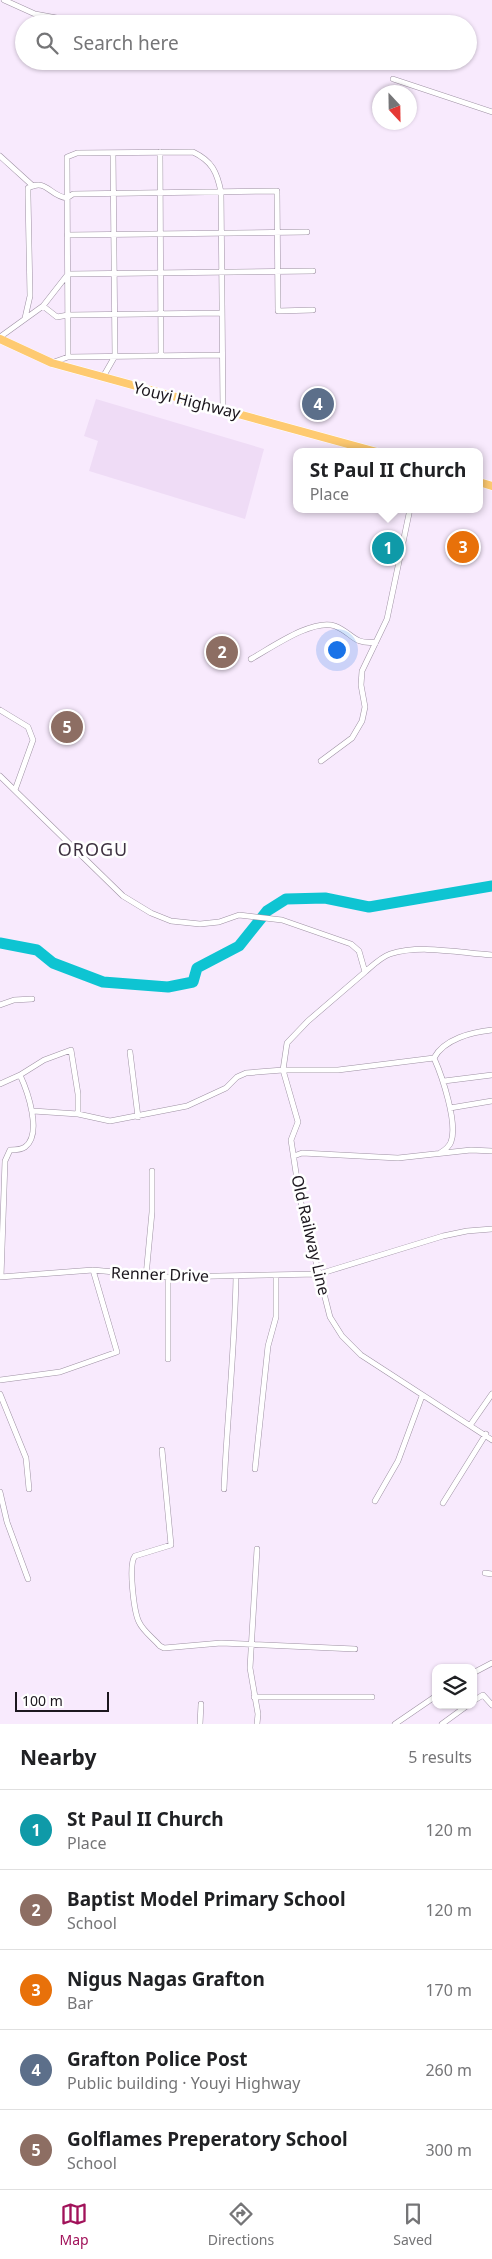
<!DOCTYPE html>
<meta charset="utf-8">
<style>
:root{--surface:#fff;--page:#f6f6f6;--text:#202124;--muted:#757577;--line:#e0e0e0;--accent:#a1125a}
body{margin:0;font-family:"Noto Sans",sans-serif;background:var(--page);color:var(--text)}
.controls{position:absolute;right:15px;bottom:15px;display:grid;overflow:hidden;border-radius:10px;box-shadow:0 1px 4px #0004}
.controls button{width:45px;height:45px;display:grid;place-items:center;padding:0;border:0;border-bottom:1px solid var(--line);background:var(--surface);color:var(--text);font:25px sans-serif}
.compass{position:absolute;left:372px;top:85px;width:45px;height:45px;border-radius:50%;background:var(--surface);box-shadow:0 1px 4px #0004;rotate:158deg}
.scale{position:absolute;left:15px;bottom:12px;width:94px;box-sizing:border-box;padding-left:5px;border:2px solid #1c171e;border-top:0;font-size:14px;line-height:18px;white-space:nowrap;color:#1c171e;-webkit-text-stroke:4px #fff;paint-order:stroke}
.you{position:absolute;left:336px;top:649px;width:18px;height:18px;margin:-12px;border:4px solid #fff;border-radius:50%;background:#1a73e8;box-shadow:0 0 0 8px #1a73e833}
.badge{display:grid;place-items:center;width:32px;height:32px;border-radius:50%;background:var(--accent);color:#fff;font-size:16px;font-weight:700}
.pin{position:absolute;translate:-50% -50%;border:2px solid #fff;box-shadow:0 1px 5px #0006}
.popup{position:absolute;left:293px;top:448px;width:190px;height:65px;box-sizing:border-box;display:grid;place-content:center;border-radius:10px;background:var(--surface);filter:drop-shadow(0 1px 4px #0005);font-size:16px;white-space:nowrap;color:var(--muted)}
.popup b{font-size:19px;color:var(--text)}
.popup::after{content:'';position:absolute;left:50%;top:100%;margin-left:-10px;border:10px solid transparent;border-top-color:var(--surface)}
.list{margin:0;padding:0;list-style:none}
h2{display:flex;justify-content:space-between;align-items:center;height:65px;margin:0;padding:0 20px;font-size:21px}
h2 small{font-size:16px;font-weight:400;color:var(--muted)}
.list li{display:grid;grid-template-columns:32px 1fr auto;gap:15px;align-items:center;box-sizing:border-box;height:80px;padding:0 20px;border-top:1px solid var(--line)}
.list b{display:block;font-size:19px;white-space:nowrap}
.list p{margin:0;font-size:16px;white-space:nowrap;color:var(--muted)}
.list em{font-size:16px;font-style:normal;color:var(--muted)}
.icon{flex:none;width:28px;height:28px;fill:none;stroke:currentColor;stroke-width:2;stroke-linecap:round;stroke-linejoin:round}
.map{position:relative;flex:none;width:492px;height:1724px;overflow:hidden}
.search{position:absolute;background:var(--surface);box-shadow:0 1px 4px #0004;left:15px;right:15px;top:15px;height:55px;display:flex;align-items:center;gap:12px;box-sizing:border-box;padding:0 18px;border-radius:28px;color:var(--muted);font-size:19px}
.sheet{height:465px;background:var(--surface)}
nav{display:flex;justify-content:space-around;align-items:center;box-sizing:border-box;height:70px;border-top:1px solid var(--line);background:var(--surface);font-size:14px;color:var(--muted)}
nav a{display:grid;justify-items:center;gap:2px}
nav .on{color:var(--accent)}
.map>svg:first-child{display:block}
.built{fill:#efdcf6}
.lines{fill:none;stroke-linecap:round;stroke-linejoin:round}
.river{stroke:#0ec4d2;stroke-width:11}
.street-casing{stroke:#9e91a3;stroke-width:6}
.primary-casing{stroke:#fff;stroke-width:9}
.street{stroke:#fff;stroke-width:5}
.primary{stroke:#feca71;stroke-width:8}
.labels{text-anchor:middle;dominant-baseline:central;stroke-width:5;stroke-linejoin:round;paint-order:stroke}
.street-label{font-size:16px;fill:#1c171e;stroke:#fff}
.neighbourhood-label{font-size:18px;letter-spacing:1px;fill:#3e3241;stroke:#fff}
</style>
<div class="map">
<svg width="492" height="1724" viewBox="0 0 492 1724">
<rect width="100%" height="100%" fill="#f8eafd"/>
<!-- built -->
<path class="built" d="M96,399L264,449L245,519L89,471L98,441L84,436Z"/>
<g class="lines">
<!-- river -->
<path class="river" d="M0,943L37,950L53,963L103,982L168,987L193,982L197,968L239,946L267,911L286,899L325,898L369,907L492,886"/>
<!-- street casing -->
<g class="street-casing">
<path id="street" d="M4,0L35,14L89,24
M393,79L492,112
M160,152L161,356
M0,156L33,186
M67,235L307,232
M43,306L57,317L68,315L222,313
M25,318L30,296L28,196V188C47,178 49,196 67,198L73,194L277,191L278,311L313,310
M0,337L43,306L68,274L313,271
M68,357L67,157L77,153L193,152C212,161 217,172 221,192L223,409
M54,362L68,357L222,355
M103,377L115,356L113,153
M251,659C271,648 313,618 335,626C353,633 353,645 376,642
M0,710L28,727L33,740L15,790
M321,761L352,738L362,721L365,707L361,685L362,671L387,619L410,509
M0,776L123,896L151,913L171,921L200,924L219,922L239,915L282,920L351,944L359,951L365,972L308,1021L287,1043L283,1070L298,1122L291,1140L300,1199L330,1317L342,1336L361,1355L492,1440
M365,972C372,966 381,957 390,954C421,944 460,953 492,955
M0,1005L14,1000L32,999
M130,1052L138,1117
M20,1075L44,1060L71,1050L78,1094V1114
M444,1081L492,1075
M0,1084L20,1075C27,1090 43,1134 25,1147C21,1150 15,1150 10,1150L5,1161L1,1277
M450,1108L492,1101
M33,1111L78,1114L110,1121L187,1106L226,1088L237,1077L246,1073L283,1070H338L434,1058
M440,1153C445,1150 449,1147 451,1142C458,1123 442,1076 434,1058C444,1039 472,1032 492,1030
M294,1156L302,1153L398,1158L471,1150L492,1151
M146,1276L152,1212V1171
M0,1277L93,1270L168,1277L319,1274L443,1236L467,1231L492,1229
M168,1277V1359
M0,1380L60,1372L117,1352L93,1270
M0,1394L26,1458L29,1489
M471,1424L492,1394
M162,1450L171,1545L135,1556C128,1564 134,1612 139,1622C143,1631 153,1638 160,1646L164,1648L221,1643L355,1649
M255,1469L268,1346L276,1317V1275
M224,1489C227,1418 235,1347 236,1276
M0,1492L7,1522L28,1579
M375,1501L398,1461L422,1396
M443,1503L486,1434
M485,1573L492,1574
M473,1673L492,1663
M254,1697H372
M473,1701L483,1695L492,1705
M200,1724L201,1704
M257,1724L258,1714L250,1668L257,1549
M395,1724L436,1696
M442,1724L468,1705"/>
</g>
<!-- primary casing -->
<g class="primary-casing">
<path id="primary" d="M0,339L52,363L377,452
M479,482L492,486"/>
</g>
<!-- street -->
<use href="#street" class="street"/>
<!-- primary -->
<use href="#primary" class="primary"/>
</g>
<g class="labels">
<!-- street labels -->
<g class="street-label">
<text transform="translate(187 400) rotate(14)">Youyi Highway</text>
<text transform="translate(311 1235) rotate(77)">Old Railway Line</text>
<text transform="translate(160 1274) rotate(2)">Renner Drive</text>
</g>
<!-- neighbourhood labels -->
<g class="neighbourhood-label">
<text x="93" y="849">OROGU</text>
</g>
</g>
</svg>
<div class="controls">
<button><svg class="icon" aria-label="layers" viewBox="0 0 24 24"><path d="M12 4l9 5-9 5-9-5zM3 14l9 5 9-5"/></svg></button>
</div>
<svg class="compass" viewBox="-18 -18 36 36"><path d="M0-13l5 13h-10z" fill="#e53935"/><path d="M0 13l5-13h-10z" fill="#757577"/></svg>
<div class="scale">100 m</div>
<div class="you"></div>
<div class="pin badge" style="left:388px;top:548px;background:#0f9aa8">1</div>
<div class="popup"><b>St Paul II Church</b>Place</div>
<div class="pin badge" style="left:222px;top:652px;background:#8d6e63">2</div>
<div class="pin badge" style="left:463px;top:547px;background:#e8710a">3</div>
<div class="pin badge" style="left:318px;top:404px;background:#5c6f8a">4</div>
<div class="pin badge" style="left:67px;top:727px;background:#8d6e63">5</div>
<div class="search"><svg class="icon" aria-label="search" viewBox="0 0 24 24"><circle cx="10" cy="10" r="6"/><path d="M15 15l6 6"/></svg>Search here</div>
</div>
<section class="sheet">
<h2>Nearby<small>5 results</small></h2>
<ul class="list">
<li><span class="badge" style="background:#0f9aa8">1</span><div><b>St Paul II Church</b><p>Place</p></div><em>120 m</em></li>
<li><span class="badge" style="background:#8d6e63">2</span><div><b>Baptist Model Primary School</b><p>School</p></div><em>120 m</em></li>
<li><span class="badge" style="background:#e8710a">3</span><div><b>Nigus Nagas Grafton</b><p>Bar</p></div><em>170 m</em></li>
<li><span class="badge" style="background:#5c6f8a">4</span><div><b>Grafton Police Post</b><p>Public building · Youyi Highway</p></div><em>260 m</em></li>
<li><span class="badge" style="background:#8d6e63">5</span><div><b>Golflames Preperatory School</b><p>School</p></div><em>300 m</em></li>
</ul>
</section>
<nav>
<a class="on"><svg class="icon" aria-label="map" viewBox="0 0 24 24"><path d="M3 6l6-2 6 2 6-2v14l-6 2-6-2-6 2zM9 4v14M15 6v14"/></svg>Map</a>
<a><svg class="icon" aria-label="directions" viewBox="0 0 24 24"><path d="M12 3l9 9-9 9-9-9zM9 14v-3h6M13 9l2 2-2 2"/></svg>Directions</a>
<a><svg class="icon" aria-label="saved" viewBox="0 0 24 24"><path d="M7 4h10v16l-5-4-5 4z"/></svg>Saved</a>
</nav>
